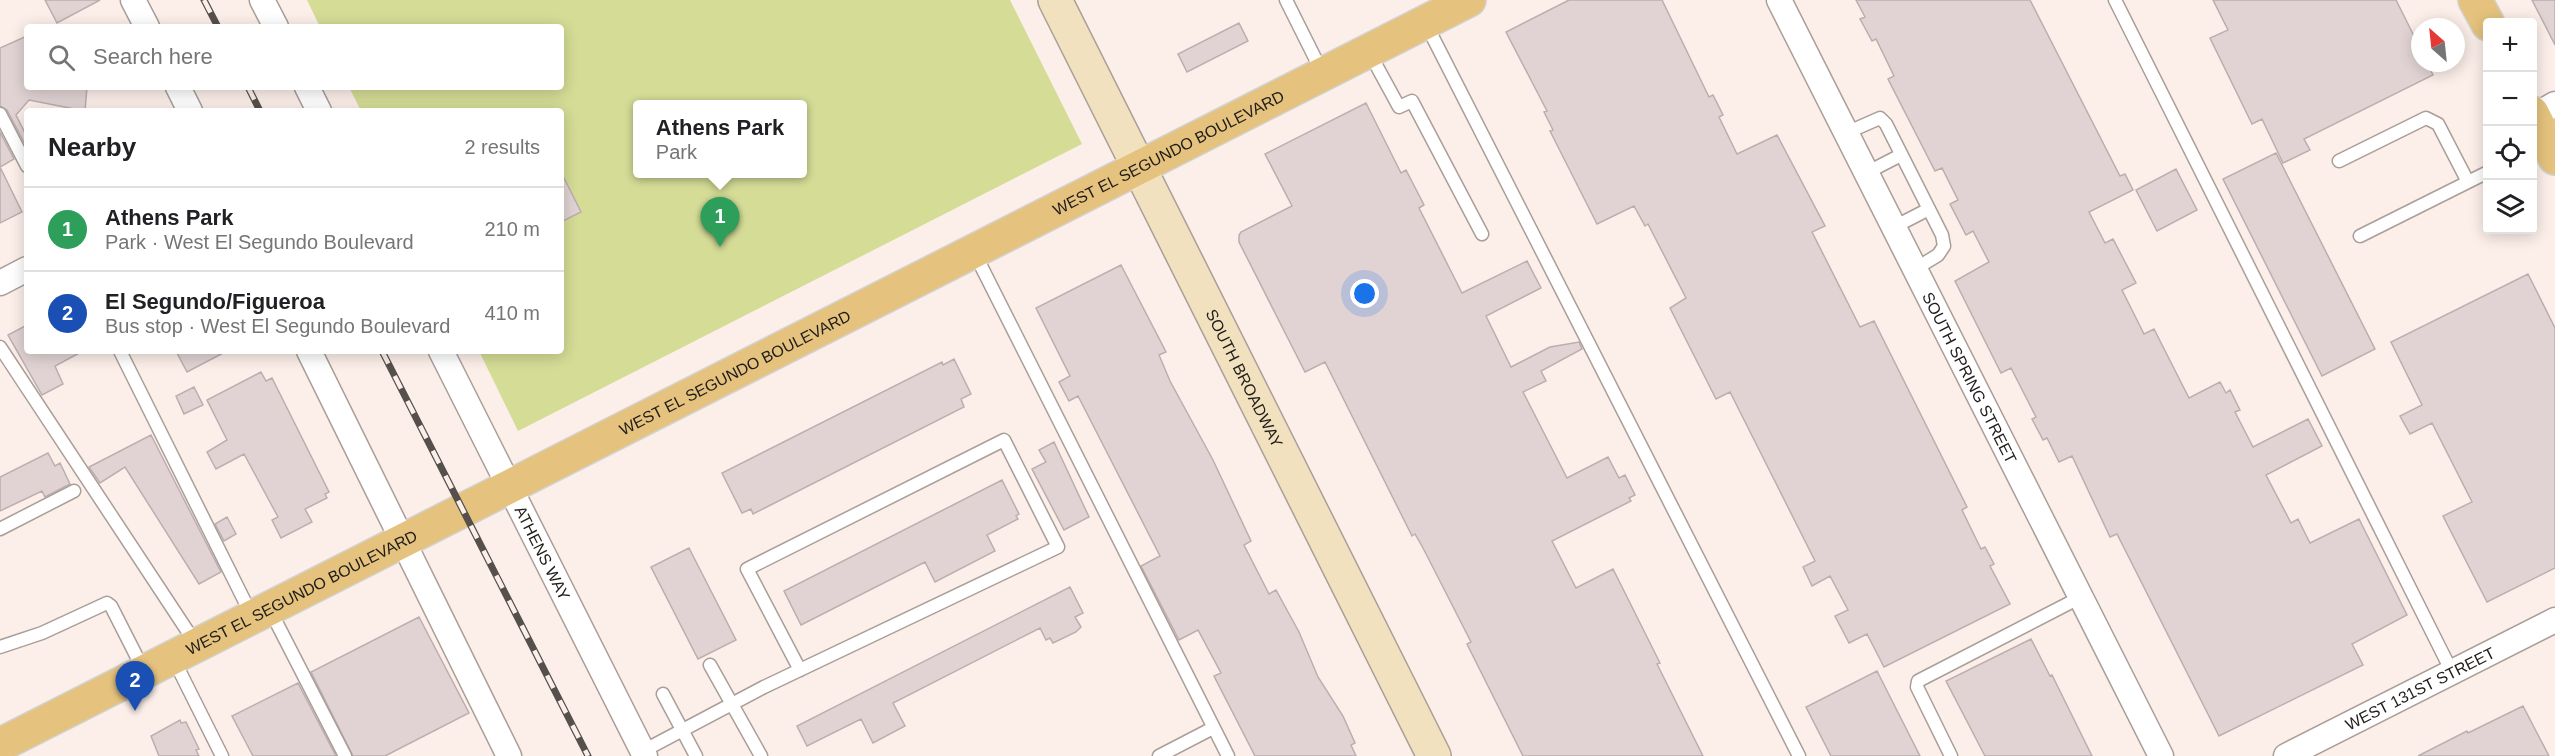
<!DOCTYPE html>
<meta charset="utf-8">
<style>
:root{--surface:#fff;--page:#f2f2f2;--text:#202124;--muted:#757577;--line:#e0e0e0;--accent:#7c3aed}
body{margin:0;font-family:Arial,sans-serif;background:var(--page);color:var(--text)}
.controls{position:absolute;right:18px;top:18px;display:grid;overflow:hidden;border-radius:6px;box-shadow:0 3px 15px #0003}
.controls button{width:54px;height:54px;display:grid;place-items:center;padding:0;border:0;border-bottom:2px solid var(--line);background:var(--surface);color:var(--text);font:30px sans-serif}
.compass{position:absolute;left:2411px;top:18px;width:54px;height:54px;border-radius:50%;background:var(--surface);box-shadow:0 3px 15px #0003;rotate:333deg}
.you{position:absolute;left:1365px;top:294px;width:21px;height:21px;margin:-15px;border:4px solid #fff;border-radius:50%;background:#1a73e8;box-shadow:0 0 0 9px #1a73e833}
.badge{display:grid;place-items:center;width:39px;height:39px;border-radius:50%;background:var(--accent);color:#fff;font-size:20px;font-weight:700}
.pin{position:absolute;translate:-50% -50px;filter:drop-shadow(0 2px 3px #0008)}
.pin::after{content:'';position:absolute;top:32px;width:21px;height:18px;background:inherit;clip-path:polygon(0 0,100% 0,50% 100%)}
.popup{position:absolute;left:633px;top:100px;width:174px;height:78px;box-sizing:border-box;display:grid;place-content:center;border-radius:6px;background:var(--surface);filter:drop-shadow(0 2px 4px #0005);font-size:20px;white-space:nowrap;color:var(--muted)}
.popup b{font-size:22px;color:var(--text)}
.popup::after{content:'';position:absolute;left:50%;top:100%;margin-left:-12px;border:12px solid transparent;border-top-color:var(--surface)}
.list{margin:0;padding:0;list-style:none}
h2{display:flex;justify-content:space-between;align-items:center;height:78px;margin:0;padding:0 24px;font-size:26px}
h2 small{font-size:20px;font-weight:400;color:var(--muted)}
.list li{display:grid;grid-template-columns:39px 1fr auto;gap:18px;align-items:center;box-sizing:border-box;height:84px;padding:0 24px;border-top:2px solid var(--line)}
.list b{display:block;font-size:22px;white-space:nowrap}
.list p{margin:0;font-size:20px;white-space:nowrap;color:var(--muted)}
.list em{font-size:20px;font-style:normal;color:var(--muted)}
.icon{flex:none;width:33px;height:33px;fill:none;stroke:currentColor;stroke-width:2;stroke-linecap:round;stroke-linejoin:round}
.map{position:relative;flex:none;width:2555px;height:756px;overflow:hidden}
.search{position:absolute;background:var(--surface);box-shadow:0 3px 15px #0003;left:24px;top:24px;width:540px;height:66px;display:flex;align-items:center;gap:15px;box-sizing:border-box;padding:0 21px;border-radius:6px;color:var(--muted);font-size:22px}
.panel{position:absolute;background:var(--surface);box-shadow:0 3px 15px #0003;left:24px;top:108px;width:540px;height:246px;border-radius:6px}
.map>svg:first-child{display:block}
.green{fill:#d4dc96;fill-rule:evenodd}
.building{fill:#e1d3d4;stroke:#bbaeaf;stroke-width:1.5}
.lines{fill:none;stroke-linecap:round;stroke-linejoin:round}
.service-casing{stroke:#a99e98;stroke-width:15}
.minor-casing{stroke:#a99e98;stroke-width:27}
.secondary-casing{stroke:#a99e98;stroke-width:36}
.primary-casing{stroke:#d2d2d1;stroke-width:36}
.service{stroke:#fff;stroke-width:12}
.minor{stroke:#fff;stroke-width:24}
.secondary{stroke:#f2e1be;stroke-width:33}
.primary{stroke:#e5c37e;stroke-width:33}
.rail-casing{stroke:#56504d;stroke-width:7}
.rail{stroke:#fcefea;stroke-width:4.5;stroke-dasharray:14;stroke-linecap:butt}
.labels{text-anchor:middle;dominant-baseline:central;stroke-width:6;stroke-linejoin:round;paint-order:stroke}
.street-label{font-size:16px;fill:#201c1a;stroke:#fcefea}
</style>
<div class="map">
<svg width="2555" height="756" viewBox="0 0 2555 756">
<rect width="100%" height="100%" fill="#fcefea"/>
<!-- green -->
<path class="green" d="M307,0H1010L1082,144L518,431L479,351H561V111H361L349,87H561V27H320ZM638,104H802V174H638Z"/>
<!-- building -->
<path class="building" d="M45,0H100L57,23Z
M1569,0H1662L1709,97L1713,95L1723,115L1719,117L1737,154L1777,135L1825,226L1812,232L1860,327L1874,321L1967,507L1962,510L1981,549L1985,547L1994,564L1990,566L2010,604L1884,667L1867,634L1849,643L1835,616L1848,610L1830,576L1812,586L1803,567L1815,561L1730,392L1716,399L1670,308L1686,298L1648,224L1645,226L1634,206L1597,224L1550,131L1553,130L1544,112L1547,111L1506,32Z
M1856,0H2030L2120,176L2125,174L2133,190L2089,212L2105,243L2113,239L2136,283L2122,290L2144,334L2154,329L2189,398L2220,382L2226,393L2230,390L2240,410L2235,412L2253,447L2308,419L2322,446L2266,475L2291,523L2298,519L2310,543L2359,519L2407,615L2352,644L2363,665L2219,736L2117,534L2110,537L2072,456L2059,462L2047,438L2043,440L2032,419L2036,417L2011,368L2001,373L1955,281L1989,262L1973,231L1966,235L1950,204L1958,200L1942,168L1935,171L1888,79L1894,76L1876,39L1872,41L1860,19L1865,17Z
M2213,0H2396L2420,48V63H2427L2433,75L2304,139L2310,150L2283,163L2262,119L2252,124L2210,38L2228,30Z
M2532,0H2555V45Z
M1239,23L1248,41L1187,72L1178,54Z
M27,36V87H87L85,111L29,100L16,115L27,137V148L7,110L0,106V48Z
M1366,103L1401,173L1406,170L1424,205L1419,208L1462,293L1527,261L1541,288L1486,316L1511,367L1550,347L1579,342L1582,349L1541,371L1546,381L1523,392L1567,478L1608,457L1619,478L1625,475L1635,495L1629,498L1631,501L1552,541L1576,588L1613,569L1660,663L1657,664L1703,756H1523L1467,644L1471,642L1423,548L1415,534L1412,536L1325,362L1305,372L1239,242V235L1241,232L1292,206L1265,154Z
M0,132L14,159L0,167L22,212L0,223Z
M2276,153L2375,349L2322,376L2223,179Z
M2176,169L2197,210L2157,231L2136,190Z
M561,172L581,212L561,222Z
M1121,265L1166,352L1159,355L1170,381L1213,460L1251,541L1244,545L1269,594L1276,590L1299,632L1318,677L1343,716L1355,743L1351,745L1356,756H1255L1214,676L1221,673L1198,630L1179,640L1141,566L1160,556L1078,396L1069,401L1059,382L1070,376L1036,308Z
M2528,274L2555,328V568L2487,602L2443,516L2472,502L2432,423L2410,434L2400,416L2422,405L2391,342Z
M27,325V351H83L55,366L63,384L42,395L8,335Z
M176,351H227L187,372Z
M954,359L971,394L961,399L964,407L753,514L751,509L742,513L722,473L942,362L943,365Z
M261,372L266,381L272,378L329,492L325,494L327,498L305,509L312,522L281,538L272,520L278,517L244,454L216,469L207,452L227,440L207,400Z
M194,387L203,405L184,414L176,396Z
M151,435L221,572L199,584L125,467L100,483L89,467Z
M1054,442L1089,517L1064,530L1032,469L1046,462L1039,450Z
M48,453L55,466L60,463L70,484L45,497L42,491L0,511V477Z
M1002,480L1019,514L1016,516L1018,519L987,535L995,551L935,582L925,562L801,625L784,591Z
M227,517L236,534L224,541L215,524Z
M689,548L736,640L698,659L651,567Z
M1070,587L1083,613L1075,617L1081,627L1076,632L1053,643L1050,638L1046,640L1040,628L893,703L905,726L873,743L861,719L807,746L797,726Z
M419,617L469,713L385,756H353L311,672Z
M2031,639L2050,676L2052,675L2092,756H1985L1946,681Z
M1877,671L1920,756H1831L1806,707Z
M298,683L336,756H253L232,716Z
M2523,706L2549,756H2418L2467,731L2468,733Z
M180,720L181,723L186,722L199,749L196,750L199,756H159L151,736Z"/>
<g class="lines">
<!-- service casing -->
<g class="service-casing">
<path id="service" d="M1286,0L1323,74
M2115,0L2452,672
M1426,24L1799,756
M1369,52L1399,107L1412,101L1482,234
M0,114L27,166
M1846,133L1880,118L1886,124L1942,235L1944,246L1938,255L1915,269
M2339,161L2426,118L2438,124L2468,182
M1866,173L1901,155
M1894,227L1929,209
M2360,236L2488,172
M974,252L1228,756
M0,347L196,644
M120,351L252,616
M0,529L74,491
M270,610L345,756
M0,647L42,633L107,603L111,606L144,671
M173,658L222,756
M710,665L761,756
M663,694L696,756
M643,751L764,687L1058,547L1004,440L747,569L800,670
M1159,756L1213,728
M1951,756L1917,687L1918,681L2081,597"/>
</g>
<!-- minor casing -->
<g class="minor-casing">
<g id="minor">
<path d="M133,0L147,27"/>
<path d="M262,0L276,27"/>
<path id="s1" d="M1779,0L2161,756"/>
<path d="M178,87L190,111"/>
<path d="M307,87L319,111"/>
<path d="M2534,116L2555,104"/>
<path d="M0,283L27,269"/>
<path d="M309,351L509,756"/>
<path id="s2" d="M441,351L645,756"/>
<path id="s3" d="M2286,756L2555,620"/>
</g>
</g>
<!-- secondary casing -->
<g class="secondary-casing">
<g id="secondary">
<path id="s4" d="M1055,0L1434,756"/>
</g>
</g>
<!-- primary casing -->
<g class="primary-casing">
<g id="primary">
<path d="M2475,0L2488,24"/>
<path d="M2532,113L2555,158"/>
<path id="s5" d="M0,745L1469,0"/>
</g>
</g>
<!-- service -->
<use href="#service" class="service"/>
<!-- minor -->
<use href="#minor" class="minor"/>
<!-- secondary -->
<use href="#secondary" class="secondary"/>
<!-- primary -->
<use href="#primary" class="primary"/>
<!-- rail casing -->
<g class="rail-casing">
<path id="rail" d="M204,0L218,27
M248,87L260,111
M382,351L588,756"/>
</g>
<!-- rail -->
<use href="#rail" class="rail"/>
</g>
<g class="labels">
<!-- street labels -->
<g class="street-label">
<text stroke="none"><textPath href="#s5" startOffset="1310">WEST EL SEGUNDO BOULEVARD</textPath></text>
<text stroke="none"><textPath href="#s5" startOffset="824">WEST EL SEGUNDO BOULEVARD</textPath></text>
<text stroke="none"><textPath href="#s4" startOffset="423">SOUTH BROADWAY</textPath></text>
<text stroke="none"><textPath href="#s1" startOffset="423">SOUTH SPRING STREET</textPath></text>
<text stroke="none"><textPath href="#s2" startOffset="226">ATHENS WAY</textPath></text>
<text stroke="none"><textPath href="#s5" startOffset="338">WEST EL SEGUNDO BOULEVARD</textPath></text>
<text stroke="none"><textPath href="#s3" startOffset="150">WEST 131ST STREET</textPath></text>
</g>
</g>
</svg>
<div class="controls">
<button>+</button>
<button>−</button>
<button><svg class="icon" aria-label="locate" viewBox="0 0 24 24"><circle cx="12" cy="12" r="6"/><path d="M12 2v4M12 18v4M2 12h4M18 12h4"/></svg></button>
<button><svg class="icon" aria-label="layers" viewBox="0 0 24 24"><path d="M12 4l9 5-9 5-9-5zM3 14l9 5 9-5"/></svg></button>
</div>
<svg class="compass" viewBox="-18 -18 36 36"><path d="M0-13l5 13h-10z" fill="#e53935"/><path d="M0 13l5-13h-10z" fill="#757577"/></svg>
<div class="you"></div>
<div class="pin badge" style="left:720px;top:247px;background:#2e9e5b">1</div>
<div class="popup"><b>Athens Park</b>Park</div>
<div class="pin badge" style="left:135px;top:711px;background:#1a4fb4">2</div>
<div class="search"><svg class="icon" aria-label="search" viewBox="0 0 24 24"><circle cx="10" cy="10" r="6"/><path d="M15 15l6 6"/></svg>Search here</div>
<section class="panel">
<h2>Nearby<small>2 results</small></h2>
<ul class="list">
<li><span class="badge" style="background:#2e9e5b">1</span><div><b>Athens Park</b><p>Park · West El Segundo Boulevard</p></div><em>210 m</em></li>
<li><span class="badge" style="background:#1a4fb4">2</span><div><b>El Segundo/Figueroa</b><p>Bus stop · West El Segundo Boulevard</p></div><em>410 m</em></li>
</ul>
</section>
</div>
